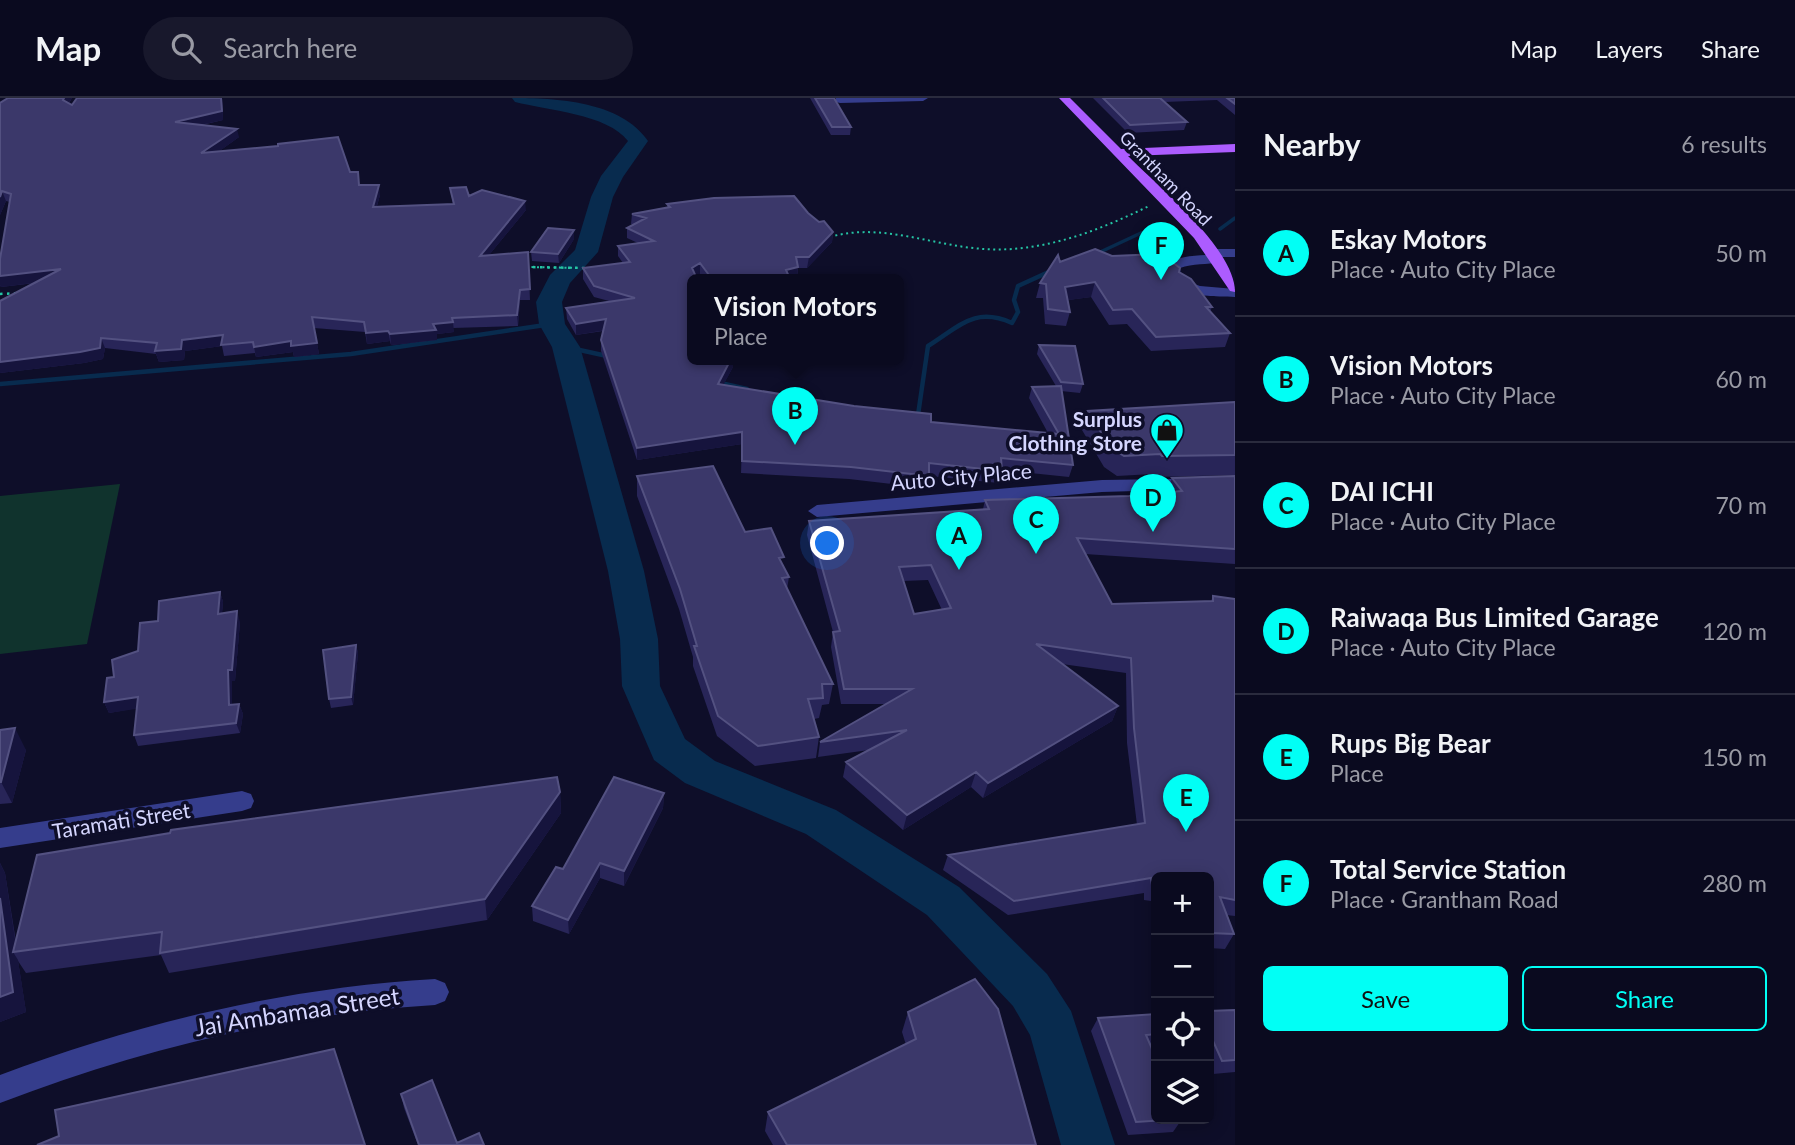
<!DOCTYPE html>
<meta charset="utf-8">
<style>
:root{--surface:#0a0a1f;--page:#18182c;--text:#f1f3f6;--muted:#999aa4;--line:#2a2b3d;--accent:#01fff5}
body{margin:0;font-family:Lato,sans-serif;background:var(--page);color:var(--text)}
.controls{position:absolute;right:21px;bottom:21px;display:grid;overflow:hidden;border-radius:10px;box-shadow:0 4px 18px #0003}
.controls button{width:63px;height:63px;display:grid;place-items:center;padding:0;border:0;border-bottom:2px solid var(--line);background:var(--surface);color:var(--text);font:35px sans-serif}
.you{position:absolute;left:828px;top:446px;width:24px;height:24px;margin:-18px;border:5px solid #fff;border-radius:50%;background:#1a73e8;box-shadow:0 0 0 10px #1a73e833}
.badge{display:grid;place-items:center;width:46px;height:46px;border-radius:50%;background:var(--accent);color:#111;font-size:23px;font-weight:700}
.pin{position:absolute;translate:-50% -58px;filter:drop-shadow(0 2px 4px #0008)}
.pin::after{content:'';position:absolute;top:37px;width:24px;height:21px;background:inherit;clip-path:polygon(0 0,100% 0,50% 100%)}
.popup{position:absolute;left:687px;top:176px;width:217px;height:91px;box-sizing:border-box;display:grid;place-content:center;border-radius:10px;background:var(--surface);filter:drop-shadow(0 2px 5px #0005);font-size:23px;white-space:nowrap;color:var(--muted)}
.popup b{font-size:26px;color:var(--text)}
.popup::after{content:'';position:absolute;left:50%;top:100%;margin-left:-14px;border:14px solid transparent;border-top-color:var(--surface)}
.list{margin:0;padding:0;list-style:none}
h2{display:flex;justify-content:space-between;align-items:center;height:91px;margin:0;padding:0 28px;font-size:30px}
h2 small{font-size:23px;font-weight:400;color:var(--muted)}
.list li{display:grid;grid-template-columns:46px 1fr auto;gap:21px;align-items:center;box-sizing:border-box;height:126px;padding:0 28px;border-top:2px solid var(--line)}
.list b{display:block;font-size:26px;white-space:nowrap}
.list p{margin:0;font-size:23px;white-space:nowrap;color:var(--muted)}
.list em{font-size:23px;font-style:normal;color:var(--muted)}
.actions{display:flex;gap:14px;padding:21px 28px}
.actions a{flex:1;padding:16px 0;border:2px solid var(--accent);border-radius:10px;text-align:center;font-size:24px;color:var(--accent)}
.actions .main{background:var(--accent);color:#111}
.icon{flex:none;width:38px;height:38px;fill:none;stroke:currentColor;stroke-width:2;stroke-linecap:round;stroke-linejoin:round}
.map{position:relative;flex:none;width:1235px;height:1047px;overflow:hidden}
header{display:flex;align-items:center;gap:42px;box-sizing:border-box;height:98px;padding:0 35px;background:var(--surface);border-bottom:2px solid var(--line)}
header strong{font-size:33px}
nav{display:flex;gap:38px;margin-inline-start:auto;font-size:24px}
.search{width:490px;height:63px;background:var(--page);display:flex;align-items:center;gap:18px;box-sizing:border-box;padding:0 24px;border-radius:38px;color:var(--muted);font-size:26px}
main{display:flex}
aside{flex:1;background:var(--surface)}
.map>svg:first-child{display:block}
.green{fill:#10332d}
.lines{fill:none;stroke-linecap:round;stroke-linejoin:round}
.stream-far1{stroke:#082b4e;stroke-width:3.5}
.stream{stroke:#082b4e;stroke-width:4.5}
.river{fill:#082b4e;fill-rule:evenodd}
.path-far1{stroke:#25c4a4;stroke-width:2;stroke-dasharray:2 3.5;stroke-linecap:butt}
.path{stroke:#25c4a4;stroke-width:2.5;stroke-dasharray:2.5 4.5;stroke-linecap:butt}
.minor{fill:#353d8c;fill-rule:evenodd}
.major{fill:#ac5cff;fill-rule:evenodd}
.wall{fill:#282558;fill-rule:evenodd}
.shaded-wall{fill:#16143d}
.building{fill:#3b386a;stroke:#535181;stroke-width:2;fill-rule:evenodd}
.labels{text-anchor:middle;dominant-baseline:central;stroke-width:7;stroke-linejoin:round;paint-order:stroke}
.far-street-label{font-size:18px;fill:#d5d6ff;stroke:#0e0e29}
.poi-label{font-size:21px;font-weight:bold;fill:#d5d6ff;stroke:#0e0e29;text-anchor:end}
.street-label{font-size:21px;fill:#d5d6ff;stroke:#0e0e29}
.near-street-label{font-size:24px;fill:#d5d6ff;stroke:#0e0e29}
</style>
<header>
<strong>Map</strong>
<div class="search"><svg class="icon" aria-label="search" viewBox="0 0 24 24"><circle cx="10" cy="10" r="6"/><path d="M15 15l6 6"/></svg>Search here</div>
<nav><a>Map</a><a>Layers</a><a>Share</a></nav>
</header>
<main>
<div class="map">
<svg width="1235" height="1047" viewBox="0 0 1235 1047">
<rect width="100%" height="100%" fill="#0e0e29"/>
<!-- green -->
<path class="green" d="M120,386L87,546L0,556V398Z"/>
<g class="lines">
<!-- stream-far1 -->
<path class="stream-far1" d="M1220,131L1235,120
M1096,156L1141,135L1159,131"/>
<!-- stream -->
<path class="stream" d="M566,249L607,258
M716,284L747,291
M0,286L351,256L552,226
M913,317H918L928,248C959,229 974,208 1012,225L1018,214L1014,202L1018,188L1053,172"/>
<!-- river -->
<path class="river" d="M512,0C556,0 621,3 648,43L623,79L613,99L598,154L570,185L562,204L565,226L580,249L644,473L658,541L660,588L685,641L715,663L836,712L959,789L1047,876L1071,913L1115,1047H1061L1030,937L1013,908L927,817L806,736L685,685L654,662L622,588L620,541L608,473L552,249L539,226L536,204L550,177L575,152L591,99L601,78L628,43C608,16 546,12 515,4Z"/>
<!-- path-far1 -->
<path class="path-far1" d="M830,139C881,124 933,148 984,151C1042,155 1098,133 1149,108
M526,169L581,170"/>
<!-- path -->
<path class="path" d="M526,169L585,170
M0,196L19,195"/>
<!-- minor -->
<path class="minor" d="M836,0H928L923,3L840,5L836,4Z
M1211,151H1235V159H1221L1220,164C1207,167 1193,165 1180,170L1181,181H1171L1165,168C1176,158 1191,158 1206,157V152Z
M1183,182L1200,188L1235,191V199C1216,198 1191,200 1176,186Z
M1235,380V390L1102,394L817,419L808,413L817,407L1102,382Z
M242,693L251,696L254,703L251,710L242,713L0,750V730Z
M435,881L445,885L449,894L445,903L435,907C283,916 142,951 0,1005V977C142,924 284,890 435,881Z"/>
<!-- major -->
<path class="major" d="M1059,0H1070L1121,51L1235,46V54L1128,58C1159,89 1235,151 1235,194L1230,193L1194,140Z"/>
</g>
<!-- wall -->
<path class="wall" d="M8,0H72L69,5L72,7L77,0H222L223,22L202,27L239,39L218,54L350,74L359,87L380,97L377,108L453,106L450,90L469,98L526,112L489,157L528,154L530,202H520L518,228L453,230L454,234L437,236V242L391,247L390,243L367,246L365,234L314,230L319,256L294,259L293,254L256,259L255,255L224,258L222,248L185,253L184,262L159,264L156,256L105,250L103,261L84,265L0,275V203L35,185L1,189L0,187V161L10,104L6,103L0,117Z
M810,0H834L851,29L850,37H831Z
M1093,0H1235V17L1217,2L1164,4L1187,24L1184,32L1128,35Z
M667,106L808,115L833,134L832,144L807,170H798L797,180L792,181H703L700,176L696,178L733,269L723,287L931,324L1048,335L1029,300L1032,289L1056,288L1037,256L1039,247L1083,286L1080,295L1061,293L1073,367L1069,379L1002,372L999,385L929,378L926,390L849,381L741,375L742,346L637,362L601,253V242L603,233L576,237L567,221L566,210L609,203L594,199L583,181V170L623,165L618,158V148L638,145L627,140V130L633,126H631L632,116L667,109Z
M574,141L559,165L532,163L531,154Z
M1112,158L1158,165L1179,174L1212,209L1210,214L1230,235L1225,249L1151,253L1127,226L1109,227L1091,199L1068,202L1070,214L1066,228L1045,226L1043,200H1036L1040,185L1060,164Z
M1235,304V377L1155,379L1153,376L1117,378L1104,369L1082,332L1088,313Z
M637,378L745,434L783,467L789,479L787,491L833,586L829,606L822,607L819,620L814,621L819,639L816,660L755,668L717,638L693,568V559L679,511L637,398Z
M1235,378V466L1085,456L1112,506L1211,503L1213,498L1235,501V818L1226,817L1234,836L1225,851L1209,850V779H1156V818L1151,803L1144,802V795L1008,817L943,772L948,757L1137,727L1127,645L1126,575L1062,566L1118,608L1112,623L983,700L971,689L903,732L843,679L846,664L869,652L818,659L820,644L885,606H841L831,549L833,534L807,437L809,423L983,411L985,402L1129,398L1167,394L1172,380ZM928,482L942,512L914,516L903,483Z
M220,494L223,504L222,515L240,524L235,583H232V606H239L243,616L240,635L138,648L134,637L137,610L109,615L104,604L114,579L138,553L158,523Z
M356,547L358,555L353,607L331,610L329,601Z
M0,632L26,652L12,705L0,706Z
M560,694L561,715L487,822L169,875L161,857L26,875L18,863L26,914L0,924V765L5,775L16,844Z
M664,695L663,710L624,788L600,780L569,836L533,823L532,808L563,771Z
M1235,912V974L1213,976L1209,965V913Z
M908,914L1036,1047H773L765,1033L768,1014L906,947L902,934Z
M1156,916V949H1151L1182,1021L1173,1034L1128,1037L1091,933L1098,920Z
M401,996L457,1045L484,1047H418L404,1010Z"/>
<!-- shaded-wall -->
<path class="shaded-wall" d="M64,0H72L65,11L63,2Z
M221,0H222L223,22L177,32L175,24Z
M237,31L239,39L203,65L201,55Z
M379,87L380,97L374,118L373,109Z
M2,93L6,103L0,117V99Z
M525,103L526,112L480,168V158Z
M574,132V141L559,165L558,156Z
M833,134L832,144L807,170L809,159Z
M700,165V176L691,181L692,170Z
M798,169L797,180L785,181L786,172Z
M61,171L65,181L1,189L0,187V178Z
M1095,184L1091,199L1061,203L1065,189Z
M520,192V202L518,228L517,217Z
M606,221V232L576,237V226Z
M453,224L454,234L437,236V242L391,247L390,236L433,226Z
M388,233L390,243L367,246L366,235Z
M223,237L222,248L185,253L184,262L159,264L155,253L182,242Z
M101,240L105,250L103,261L84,265L0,275V264Z
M291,243L317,245L319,256L294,259L293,254L256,259L254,249Z
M731,261H733V269L718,297V286Z
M742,334V346L637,362V350Z
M220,494L223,504L221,526L218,516Z
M237,513L240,524L235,583H232V618L229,607L228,572Z
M356,547L358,555L353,607L351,599Z
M138,599L142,610L109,615L104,604Z
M239,606L243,616L240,635L236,625Z
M1118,608L1112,623L983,700L988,685Z
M15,630L26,652L12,705L1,684Z
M976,674L971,689L903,732L907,717Z
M560,694L561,715L487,822L485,801Z
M664,695L663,710L624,788V773Z
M0,765L5,775L17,854H13L18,862L26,914L0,924Z
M600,765V780L569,836L568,822Z"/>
<!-- building -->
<path class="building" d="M8,0H64L63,2L72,7L77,0H221L222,13L175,24L237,31L201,55L278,48V46L338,39L350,74H358L359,87H379L373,109L454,106L450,90L466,89L469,98L482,92L525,103L480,158L528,154L530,191L520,192L517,217L452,220L453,224L433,226L436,232L390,236L388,233L366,235L364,224L312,219L317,245L291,248V243L254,249L253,244L221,247L223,237L182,242L181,251L155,253L157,245L101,240L100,250L80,254L0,264V203L61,171L0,178V161L11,96L2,93L0,99V5Z
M815,0H834L851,29H832Z
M1103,0H1160L1187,24L1130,27Z
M1227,0H1235V6Z
M794,98L808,115L819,124L824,123L833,134L809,159H796L798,169L786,172L790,181H712L700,165L692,170L697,181H692V261H731L718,286L854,308L931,316V324L1059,336L1032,289L1061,288L1073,367L1001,360L1002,373L929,365V378L851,369L742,363V334L637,350L601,242L606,221L576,226L566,210L635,200L594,188L583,170L630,164L618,148L654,143L627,130L646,120L632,116L670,109L667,106L714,100Z
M548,130L574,132L558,156L531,154Z
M1095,151L1112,158L1159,156L1158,165L1172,164L1180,170L1179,174L1191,181L1212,209H1206L1230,235L1156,239L1132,211L1113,212L1095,184L1065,189L1070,214L1048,211L1046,186L1040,185L1058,157L1060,164Z
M1039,247L1075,248L1083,286L1061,284Z
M1235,304V357L1162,358L1160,356L1124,358L1110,349L1088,313Z
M713,368L745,434L771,430L784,459L779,460L789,479L782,480L833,586H822L823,600L808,601L819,639L758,648L718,618L694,548H697L680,491L637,378Z
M1235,378V451L1077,440L1112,506L1213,503V498L1235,501V802L1220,799L1234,836L1209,835V779H1156V788L1152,787L1151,780L1014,803L948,757L1145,725L1134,630L1131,560L1036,546L1118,608L988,685L976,674L907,717L846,664L907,632L820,644L912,591H844L833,534L840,533L809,423L989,411L985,402L1129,398L1182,393L1172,380ZM931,467L951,510L914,516L899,469Z
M220,494L218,516L237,513L232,572H228L229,607L239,606L236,625L134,637L138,599L104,604L107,580L114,579L112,562L138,553L140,525L158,523L159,503Z
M356,547L351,599L329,601L323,552Z
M15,630L1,684H0V632Z
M557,679L560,694L485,801L160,855L162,834L13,854L37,757L170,735L171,732Z
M614,679L664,695L624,773L600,765L568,822L532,808L556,769L563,771Z
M0,800L13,894L0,899Z
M975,881L998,911L1036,1047H787L768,1014L916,941L908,914Z
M1235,912V962L1222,963L1209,934V913Z
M1156,916V936L1146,937L1156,960V1021H1182L1136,1024L1098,920Z
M334,951L365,1047H37L59,1038L55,1012Z
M432,982L457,1045L479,1035L484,1047H419L401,996Z"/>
<!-- icons -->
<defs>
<g id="shop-pin" transform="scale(1.75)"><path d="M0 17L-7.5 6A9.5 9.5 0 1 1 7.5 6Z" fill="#01fff5" stroke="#0e0e29"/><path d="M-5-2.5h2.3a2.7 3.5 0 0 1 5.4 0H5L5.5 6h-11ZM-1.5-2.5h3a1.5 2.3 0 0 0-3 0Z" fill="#111"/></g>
</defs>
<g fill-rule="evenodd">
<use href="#shop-pin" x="1167" y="332"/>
</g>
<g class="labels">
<!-- far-street labels -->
<g class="far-street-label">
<text transform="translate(1166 80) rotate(46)">Grantham Road</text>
</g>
<!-- poi labels -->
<g class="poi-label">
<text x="1142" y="320">Surplus<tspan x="1142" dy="24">Clothing Store</tspan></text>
</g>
<!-- street labels -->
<g class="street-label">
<text transform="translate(961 378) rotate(-5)">Auto City Place</text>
<text transform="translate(121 722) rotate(-9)">Taramati Street</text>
</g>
<!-- near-street labels -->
<g class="near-street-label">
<text transform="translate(297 913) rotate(-9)">Jai Ambamaa Street</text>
</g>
</g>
</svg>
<div class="controls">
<button>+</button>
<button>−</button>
<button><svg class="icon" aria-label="locate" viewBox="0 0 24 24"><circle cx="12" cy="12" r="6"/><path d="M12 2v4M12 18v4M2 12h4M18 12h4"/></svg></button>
<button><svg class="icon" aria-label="layers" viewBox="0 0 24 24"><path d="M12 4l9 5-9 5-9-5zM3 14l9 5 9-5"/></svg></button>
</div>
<div class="you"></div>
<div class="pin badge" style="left:959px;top:472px">A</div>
<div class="pin badge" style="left:795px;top:347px">B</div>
<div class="popup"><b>Vision Motors</b>Place</div>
<div class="pin badge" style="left:1036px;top:456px">C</div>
<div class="pin badge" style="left:1153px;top:434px">D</div>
<div class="pin badge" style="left:1186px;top:734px">E</div>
<div class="pin badge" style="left:1161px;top:182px">F</div>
</div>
<aside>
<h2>Nearby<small>6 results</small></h2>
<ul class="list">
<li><span class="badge">A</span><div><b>Eskay Motors</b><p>Place · Auto City Place</p></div><em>50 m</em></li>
<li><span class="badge">B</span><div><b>Vision Motors</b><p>Place · Auto City Place</p></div><em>60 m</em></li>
<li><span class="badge">C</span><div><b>DAI ICHI</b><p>Place · Auto City Place</p></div><em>70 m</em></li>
<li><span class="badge">D</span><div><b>Raiwaqa Bus Limited Garage</b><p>Place · Auto City Place</p></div><em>120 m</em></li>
<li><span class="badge">E</span><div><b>Rups Big Bear</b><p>Place</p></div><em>150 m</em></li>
<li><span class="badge">F</span><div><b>Total Service Station</b><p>Place · Grantham Road</p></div><em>280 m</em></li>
</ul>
<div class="actions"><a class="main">Save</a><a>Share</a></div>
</aside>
</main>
